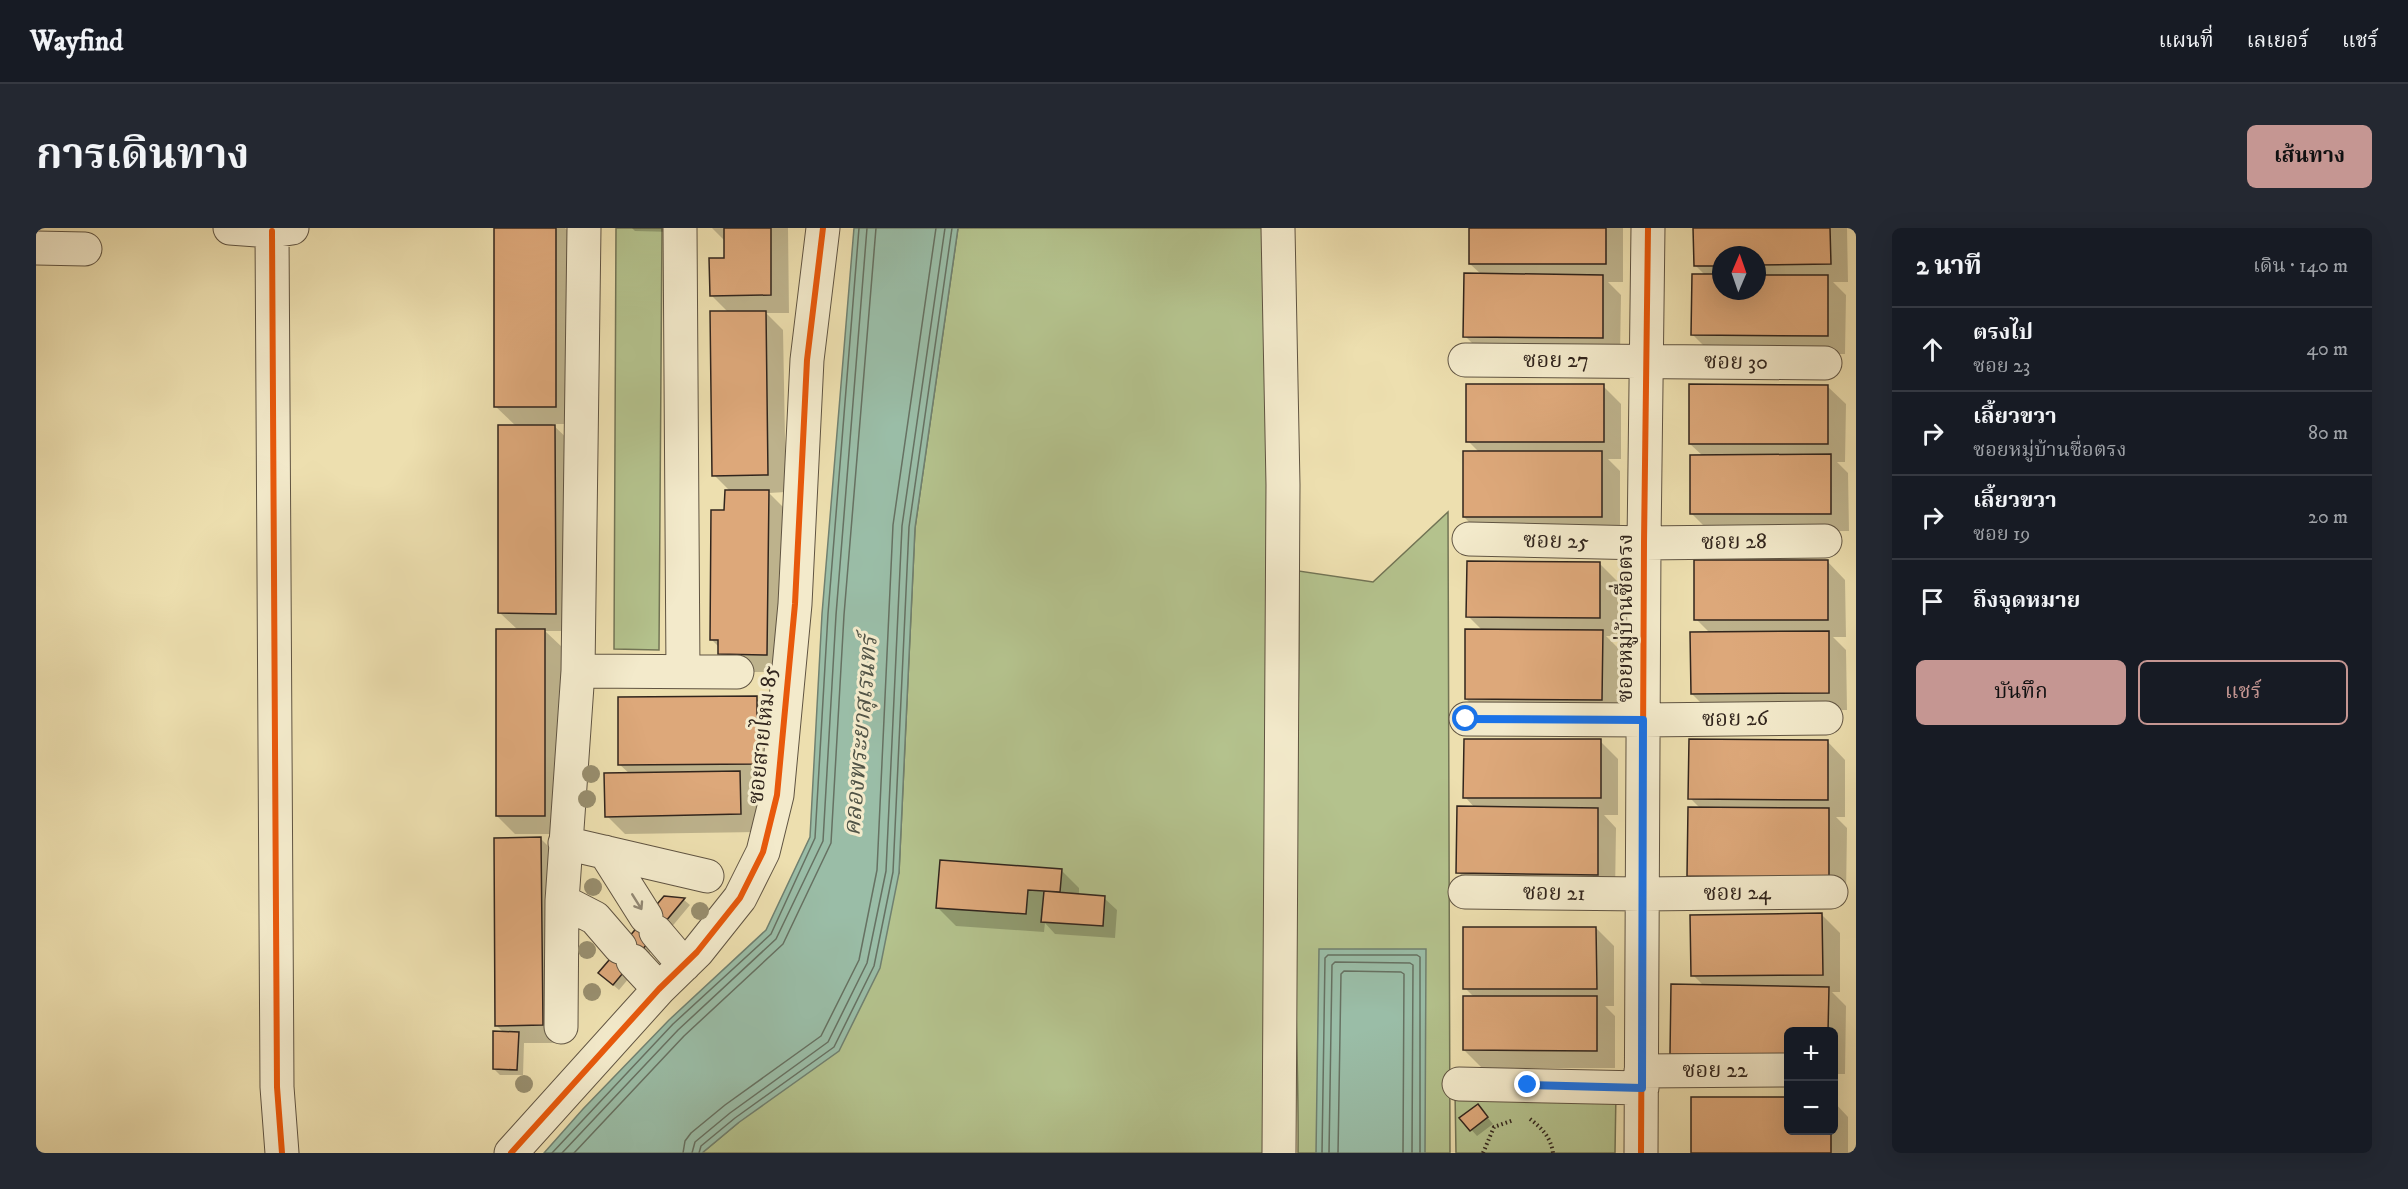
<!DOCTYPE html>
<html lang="th">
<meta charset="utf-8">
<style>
:root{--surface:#171b24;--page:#242831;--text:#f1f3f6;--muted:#9ea1a6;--line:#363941;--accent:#c59692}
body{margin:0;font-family:"IM FELL DW Pica","Noto Serif Thai",serif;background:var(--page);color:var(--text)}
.controls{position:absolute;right:18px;bottom:18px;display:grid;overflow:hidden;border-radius:9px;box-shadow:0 6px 24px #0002}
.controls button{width:54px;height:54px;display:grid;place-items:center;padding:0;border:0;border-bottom:2px solid var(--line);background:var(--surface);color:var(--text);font:30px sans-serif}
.compass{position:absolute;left:1676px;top:18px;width:54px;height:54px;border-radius:50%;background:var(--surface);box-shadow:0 6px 24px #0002;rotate:2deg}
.stop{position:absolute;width:18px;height:18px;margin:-14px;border:4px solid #1a73e8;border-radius:50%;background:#fff}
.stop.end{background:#1a73e8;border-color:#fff;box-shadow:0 2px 6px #0008}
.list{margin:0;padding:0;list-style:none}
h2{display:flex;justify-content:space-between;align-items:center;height:78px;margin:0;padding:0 24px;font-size:26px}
h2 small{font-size:20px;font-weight:400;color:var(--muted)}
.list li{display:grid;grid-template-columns:39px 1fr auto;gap:18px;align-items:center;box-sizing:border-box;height:84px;padding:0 24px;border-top:2px solid var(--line)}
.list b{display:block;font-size:22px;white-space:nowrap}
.list p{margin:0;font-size:20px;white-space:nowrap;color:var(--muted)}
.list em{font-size:20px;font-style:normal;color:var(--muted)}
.actions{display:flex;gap:12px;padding:18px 24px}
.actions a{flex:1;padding:14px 0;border:2px solid var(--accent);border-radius:9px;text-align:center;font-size:21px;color:var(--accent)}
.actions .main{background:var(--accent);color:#111}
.icon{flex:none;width:33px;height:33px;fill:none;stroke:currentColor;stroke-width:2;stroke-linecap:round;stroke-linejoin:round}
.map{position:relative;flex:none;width:1820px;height:925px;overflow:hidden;border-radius:9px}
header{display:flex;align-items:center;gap:36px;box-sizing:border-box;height:84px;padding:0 30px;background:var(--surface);border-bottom:2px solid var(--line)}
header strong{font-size:28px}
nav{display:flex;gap:33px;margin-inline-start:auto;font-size:21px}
.intro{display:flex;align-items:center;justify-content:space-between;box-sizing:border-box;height:144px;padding:0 36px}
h1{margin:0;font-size:42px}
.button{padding:15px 27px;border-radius:9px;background:var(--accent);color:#111;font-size:21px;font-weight:700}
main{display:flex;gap:36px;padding:0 36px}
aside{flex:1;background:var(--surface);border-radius:9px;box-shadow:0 6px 24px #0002}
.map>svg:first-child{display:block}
.green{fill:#b4c28d;stroke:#727455;stroke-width:1.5}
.water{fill:#9abda7;stroke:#708070;stroke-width:1.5}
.shadow{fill:#0003;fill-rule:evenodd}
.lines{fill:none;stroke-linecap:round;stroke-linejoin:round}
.shore{stroke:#667162;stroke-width:1.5}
.building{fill:#dda87a;stroke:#31251d;stroke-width:1.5}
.minor-casing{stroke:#605442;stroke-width:35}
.path{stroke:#31251d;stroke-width:4;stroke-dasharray:1.5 3;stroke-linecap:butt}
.minor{stroke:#f3eacb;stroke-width:33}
.cycleway-casing{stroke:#f3eacb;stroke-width:10}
.cycleway{stroke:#e8590c;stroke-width:6}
.tree{fill:#988e6e}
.oneway{stroke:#928874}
.route{stroke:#1a73e8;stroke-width:8}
.labels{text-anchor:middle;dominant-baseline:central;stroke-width:6;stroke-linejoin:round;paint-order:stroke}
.street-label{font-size:22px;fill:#31251d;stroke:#f3eacb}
.water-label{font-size:24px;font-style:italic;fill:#505346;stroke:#f3eacb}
</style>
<header>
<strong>Wayfind</strong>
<nav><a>แผนที่</a><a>เลเยอร์</a><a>แชร์</a></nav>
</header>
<div class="intro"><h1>การเดินทาง</h1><a class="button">เส้นทาง</a></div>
<main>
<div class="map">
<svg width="1820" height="925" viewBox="0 0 1820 925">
<rect width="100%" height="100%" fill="#eddfaf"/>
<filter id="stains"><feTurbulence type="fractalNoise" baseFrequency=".00333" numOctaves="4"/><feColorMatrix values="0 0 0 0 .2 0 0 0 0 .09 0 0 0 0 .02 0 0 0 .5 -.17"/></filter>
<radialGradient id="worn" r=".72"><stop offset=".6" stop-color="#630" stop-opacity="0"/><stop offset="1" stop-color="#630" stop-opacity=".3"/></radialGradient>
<!-- green -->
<path class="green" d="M580,0H626L623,422L578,421Z
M922,0H1234L1230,925H666L702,895L863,645L879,300Z
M1412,284L1414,925H1262C1263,843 1258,761 1259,680C1260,567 1264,455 1263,343L1337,354Z
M1580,863L1579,925H1420L1419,864Z"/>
<!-- water -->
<path class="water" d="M818,0H922L879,300L863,645L844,740L803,823L702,895L666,925H508L547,881L633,792L730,702L774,609L786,386Z
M1283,721H1390L1389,925H1280Z"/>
<!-- shadow -->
<path class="shadow" d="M459,0H529L537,8V196H516L537,216V403H509L527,420L526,606H479L461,588L482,402L464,385L480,198L459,178Z
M596,0H638V4L599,3Z
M676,0H752L753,85H730L747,102L750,264L733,265L750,282L749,444H702L684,425V420L675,411L694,263L678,247L693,85L675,67L689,32V13Z
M1435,0H1587V54H1572L1585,67L1584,128L1447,126L1429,108L1446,47L1434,36Z
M1659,0H1811L1812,54H1797L1810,67L1809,126L1675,125L1657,107L1670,48L1659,37ZM1685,27H1721V63H1685Z
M1567,158L1585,176V231H1572L1584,243V307H1446L1428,289L1444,225L1432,213Z
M1791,158L1810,176L1809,234H1801L1812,245L1813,303L1674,304L1656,286L1667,228L1654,216Z
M1791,333L1809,352L1810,409H1797L1810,422L1811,482L1674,484L1656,466L1674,405L1660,391Z
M1564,336L1582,354V408H1570L1584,422V490L1449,489L1430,471L1446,402L1432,388Z
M720,470L738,488L739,554H713L722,563V604L589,606L571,588L594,546L583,536Z
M1564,513L1582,531V587H1568L1580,600L1579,665L1440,662L1422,644L1439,580L1429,569Z
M1791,513L1809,532V589H1800L1811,600L1810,667L1671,666L1653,647L1664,580L1654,570Z
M505,611L523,629L524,815H488L487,847H464L458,841L468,805L460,797Z
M1025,642L1043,660V667L1068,670L1081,682L1079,710L1019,706L1009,695L1008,704L920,698L902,680Z
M629,669L648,672L654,677L583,762L570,751Z
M1786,687L1804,705V764H1796L1810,778L1809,846H1798V804H1752V845L1654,843L1635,825L1668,758L1657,747Z
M1560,700L1578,718V778H1569L1579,788V840H1446L1428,822L1438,769L1429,760Z
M1656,870L1752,871V902H1798V874L1812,889V925H1656Z
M1442,878L1457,896L1441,908L1425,890Z"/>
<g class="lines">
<!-- shore -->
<path class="shore" d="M516,925L637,796L735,706L779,610L792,386L823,0
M526,925L642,802L740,711L787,613L800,387L831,0
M538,925L648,808L747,716L795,615L808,387L840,0
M647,925L649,913L655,905L689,877L785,808L823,732L841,642L857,297L900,0
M656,925L659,914L694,885L792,814L831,735L850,643L866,298L909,0
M663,925L665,918L699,890L798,819L838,738L857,644L873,299L916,0
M1286,925L1289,730L1292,727H1381L1384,729V925
M1293,925L1296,737L1299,734L1374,735L1377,737L1376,925
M1302,925L1305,746L1308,743L1365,744L1368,746L1367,925"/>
</g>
<!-- building -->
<path class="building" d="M458,0H520V179H458Z
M688,0H735V67L674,68L673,30H688Z
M1433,0H1570V36H1433Z
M1657,0H1794L1795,36L1721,37V27H1685V38H1658Z
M1428,45L1567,47V110L1427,109Z
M1656,46H1685V63H1721V47H1792V108L1655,107Z
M674,83H730L732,247L676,248Z
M1430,156H1568V214H1430Z
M1653,156L1792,157V216H1653Z
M462,197H519L520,386L462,385Z
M1427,223H1566V289H1427Z
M1795,226V286H1654V227Z
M689,262H733L731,427L682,426V412H674L675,282H688Z
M1658,332H1792V392H1658Z
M1431,333L1564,334V390L1430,389Z
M460,401H509V588H460Z
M1429,401L1567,402L1566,472L1429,471Z
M1793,403V465L1655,466L1654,404Z
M721,468V536L582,537V469Z
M1428,511H1565V570H1427Z
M1653,511L1792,512V572L1652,571Z
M704,543L705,586L569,589L568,545Z
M1421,578L1562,580V647L1420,645Z
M1652,579L1793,580V649L1651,648Z
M505,609L507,797L459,798L458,610Z
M904,632L1026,641L1024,664L992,662L990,686L900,680Z
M1008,663L1069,668L1067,698L1005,694Z
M628,668L649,670L577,757L562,745Z
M1786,685L1787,747L1655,748L1654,687Z
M1427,699H1560L1561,761H1427Z
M1635,756L1793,759L1792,804H1752V828L1634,826Z
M1427,768H1561V823L1427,822Z
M457,803L483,804L481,842L457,841Z
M1655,869H1752V902H1795V925H1655Z
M1442,876L1452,889L1434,903L1423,890Z"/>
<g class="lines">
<!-- minor casing -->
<g class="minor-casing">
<path id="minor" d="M194,0L236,3L256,0
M644,0L647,443
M1242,0L1247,257L1243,925
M236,3L241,859L246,925
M0,20L49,21
M1429,132L1789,135
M1433,311L1608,315L1789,313
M542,443L701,444
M1430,491L1607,492L1790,490
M529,615L671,648
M569,624L610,689
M1429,664L1607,666L1795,664
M526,673L559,690L584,719
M620,704L648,737
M597,733L623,761
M525,799L526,673L542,443L548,0
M1605,843L1752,842
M1423,856L1606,860
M475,925L623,761L661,724L704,670L727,624L741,567L759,376L771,132L787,0
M1605,925L1608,315L1612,0"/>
</g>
<!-- path -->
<path class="path" d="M1494,891C1506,900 1515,910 1517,925
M1447,925L1458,899L1478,892"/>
<!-- minor -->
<use href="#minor" class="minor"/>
<!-- cycleway casing -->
<g class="cycleway-casing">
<path id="cycleway" d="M236,3L241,859L246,925
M475,925L623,761L661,724L704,670L727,624L741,567L759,376L771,132L787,0
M1605,925L1608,315L1612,0"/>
</g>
<!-- cycleway -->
<use href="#cycleway" class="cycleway"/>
</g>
<!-- trees -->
<g class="tree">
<circle cx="555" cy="546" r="9"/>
<circle cx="551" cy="571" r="9"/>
<circle cx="557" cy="659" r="9"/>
<circle cx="664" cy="683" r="9"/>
<circle cx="551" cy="722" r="9"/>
<circle cx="556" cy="764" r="9"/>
<circle cx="488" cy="856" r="9"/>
</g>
<!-- one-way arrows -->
<defs><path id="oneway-shaft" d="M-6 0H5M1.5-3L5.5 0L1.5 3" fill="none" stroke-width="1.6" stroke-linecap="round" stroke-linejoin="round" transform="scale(1.5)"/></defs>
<use class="oneway" href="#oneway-shaft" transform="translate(601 674) rotate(58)"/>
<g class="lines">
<!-- route -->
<path class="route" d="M1430,491L1607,492L1606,860L1492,857"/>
</g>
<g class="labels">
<!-- street labels -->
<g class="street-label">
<text x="1520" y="132">ซอย 27</text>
<text transform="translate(1700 134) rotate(1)">ซอย 30</text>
<text transform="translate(1520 313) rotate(1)">ซอย 25</text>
<text transform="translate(1698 314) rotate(-1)">ซอย 28</text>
<text transform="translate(1589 390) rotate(-90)">ซอยหมู่บ้านซื่อตรง</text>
<text transform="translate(1699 491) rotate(-1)">ซอย 26</text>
<text transform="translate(727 507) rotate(-84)">ซอยสายไหม 85</text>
<text transform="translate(1518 665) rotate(1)">ซอย 21</text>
<text transform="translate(1701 665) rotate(-1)">ซอย 24</text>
<text x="1679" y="842">ซอย 22</text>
</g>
<!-- water labels -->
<g class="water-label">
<text transform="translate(825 508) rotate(-85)">คลองพระยาสุเรนทร์</text>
</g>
</g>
<rect width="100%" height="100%" filter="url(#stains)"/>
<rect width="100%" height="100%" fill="url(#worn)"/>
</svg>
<div class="controls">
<button>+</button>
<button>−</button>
</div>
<svg class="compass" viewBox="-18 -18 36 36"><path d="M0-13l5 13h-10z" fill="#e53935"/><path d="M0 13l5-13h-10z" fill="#9ea1a6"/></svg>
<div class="stop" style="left:1430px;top:491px"></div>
<div class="stop end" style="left:1492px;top:857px"></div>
</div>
<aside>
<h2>2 นาที<small>เดิน · 140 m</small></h2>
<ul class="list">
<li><svg class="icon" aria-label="ahead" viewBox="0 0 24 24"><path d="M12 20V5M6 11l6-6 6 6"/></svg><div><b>ตรงไป</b><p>ซอย 23</p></div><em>40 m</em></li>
<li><svg class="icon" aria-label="right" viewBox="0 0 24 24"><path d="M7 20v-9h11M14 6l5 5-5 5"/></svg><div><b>เลี้ยวขวา</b><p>ซอยหมู่บ้านซื่อตรง</p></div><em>80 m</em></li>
<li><svg class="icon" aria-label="right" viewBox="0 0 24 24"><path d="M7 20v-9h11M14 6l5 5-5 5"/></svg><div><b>เลี้ยวขวา</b><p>ซอย 19</p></div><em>20 m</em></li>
<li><svg class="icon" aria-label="arrive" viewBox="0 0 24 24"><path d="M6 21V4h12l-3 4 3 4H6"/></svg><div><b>ถึงจุดหมาย</b></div></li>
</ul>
<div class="actions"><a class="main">บันทึก</a><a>แชร์</a></div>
</aside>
</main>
